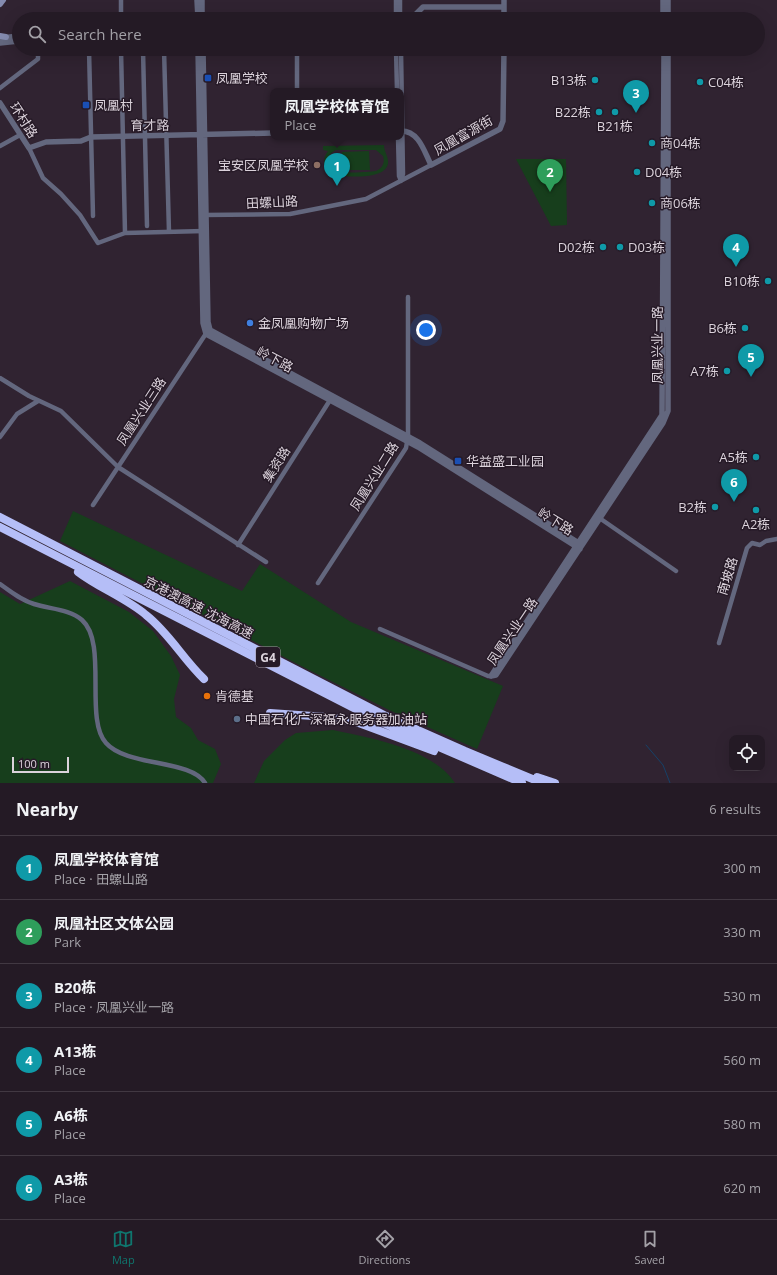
<!DOCTYPE html>
<meta charset="utf-8">
<style>
:root{--surface:#241a25;--page:#302732;--text:#f1f3f6;--muted:#a3a1a7;--line:#413842;--accent:#0f766e}
body{margin:0;font-family:"Open Sans","Noto Sans SC",sans-serif;background:var(--page);color:var(--text)}
.controls{position:absolute;right:12px;bottom:12px;display:grid;overflow:hidden;border-radius:8px;box-shadow:0 4px 16px #0002}
.controls button{width:36px;height:36px;display:grid;place-items:center;padding:0;border:0;border-bottom:1px solid var(--line);background:var(--surface);color:var(--text);font:20px sans-serif}
.scale{position:absolute;left:12px;bottom:10px;width:57px;box-sizing:border-box;padding-left:4px;border:2px solid #dbd2db;border-top:0;font-size:11px;line-height:14px;white-space:nowrap;color:#dbd2db;-webkit-text-stroke:3px #261a27;paint-order:stroke}
.you{position:absolute;left:426px;top:330px;width:14px;height:14px;margin:-10px;border:3px solid #fff;border-radius:50%;background:#1a73e8;box-shadow:0 0 0 6px #1a73e833}
.badge{display:grid;place-items:center;width:26px;height:26px;border-radius:50%;background:var(--accent);color:#fff;font-size:13px;font-weight:700}
.pin{position:absolute;translate:-50% -33px;filter:drop-shadow(0 1px 2px #0008)}
.pin::after{content:'';position:absolute;top:21px;width:14px;height:12px;background:inherit;clip-path:polygon(0 0,100% 0,50% 100%)}
.popup{position:absolute;left:270px;top:88px;width:134px;height:52px;box-sizing:border-box;display:grid;place-content:center;border-radius:8px;background:var(--surface);filter:drop-shadow(0 1px 3px #0005);font-size:13px;white-space:nowrap;color:var(--muted)}
.popup b{font-size:15px;color:var(--text)}
.popup::after{content:'';position:absolute;left:50%;top:100%;margin-left:-8px;border:8px solid transparent;border-top-color:var(--surface)}
.list{margin:0;padding:0;list-style:none}
h2{display:flex;justify-content:space-between;align-items:center;height:52px;margin:0;padding:0 16px;font-size:17px}
h2 small{font-size:13px;font-weight:400;color:var(--muted)}
.list li{display:grid;grid-template-columns:26px 1fr auto;gap:12px;align-items:center;box-sizing:border-box;height:64px;padding:0 16px;border-top:1px solid var(--line)}
.list b{display:block;font-size:15px;white-space:nowrap}
.list p{margin:0;font-size:13px;white-space:nowrap;color:var(--muted)}
.list em{font-size:13px;font-style:normal;color:var(--muted)}
.icon{flex:none;width:22px;height:22px;fill:none;stroke:currentColor;stroke-width:2;stroke-linecap:round;stroke-linejoin:round}
.map{position:relative;flex:none;width:777px;height:783px;overflow:hidden}
.search{position:absolute;background:var(--surface);box-shadow:0 4px 16px #0002;left:12px;right:12px;top:12px;height:44px;display:flex;align-items:center;gap:10px;box-sizing:border-box;padding:0 14px;border-radius:22px;color:var(--muted);font-size:15px}
.sheet{height:436px;background:var(--surface)}
nav{display:flex;justify-content:space-around;align-items:center;box-sizing:border-box;height:56px;border-top:1px solid var(--line);background:var(--surface);font-size:11px;color:var(--muted)}
nav a{display:grid;justify-items:center;gap:2px}
nav .on{color:var(--accent)}
.map>svg:first-child{display:block}
.green{fill:#173e1c;fill-rule:evenodd}
.lines{fill:none;stroke-linecap:round;stroke-linejoin:round}
.stream{stroke:#164168;stroke-width:1}
.minor{stroke:#63677e;stroke-width:4.5}
.tertiary{stroke:#63677e;stroke-width:5.5}
.secondary{stroke:#848baf;stroke-width:6}
.motorway{stroke:#b5bef7;stroke-width:8}
.transit-dot{fill:#1a4fb4;stroke:#261a27;stroke-width:1.5}
.culture-dot{fill:#0f9aa8;stroke:#261a27;stroke-width:1.5}
.education-dot{fill:#8d6e63;stroke:#261a27;stroke-width:1.5}
.shop-dot{fill:#3f7fe0;stroke:#261a27;stroke-width:1.5}
.food-dot{fill:#e8710a;stroke:#261a27;stroke-width:1.5}
.service-dot{fill:#5c6f8a;stroke:#261a27;stroke-width:1.5}
.labels{text-anchor:middle;dominant-baseline:central;stroke-width:3;stroke-linejoin:round;paint-order:stroke}
.shield{fill:#261a27;stroke:#a59ba5;stroke-width:1}
.shield-label{font-size:12px;font-weight:bold;fill:#dbd2db}
.poi-label{font-size:13px;fill:#dbd2db;stroke:#261a27;text-anchor:start}
.street-label{font-size:13px;fill:#dbd2db;stroke:#261a27}
</style>
<div class="map">
<svg width="777" height="783" viewBox="0 0 777 783">
<rect width="100%" height="100%" fill="#302331"/>
<!-- green -->
<path class="green" d="M384,145C384,152 389,157 388,164C384,180 348,177 335,175C324,171 321,160 328,151L323,150V146ZM336,150H376L383,156C385,162 383,168 376,171C365,172 326,177 328,160C328,155 332,152 336,150Z
M369,151L370,170H342V152Z
M516,159H566L567,225L551,226Z
M73,511L242,591L260,564L351,622L503,686L477,749L389,710L309,670L60,541Z
M70,581L129,612L153,631L171,656L180,675L174,699L176,717L191,728L198,740L215,749L221,764L213,783H0V592L20,604Z
M333,730C371,738 433,749 455,783H254L264,761L285,740L296,733Z"/>
<g class="lines">
<!-- stream -->
<path class="stream" d="M646,745L663,765L670,783"/>
<!-- minor -->
<path class="minor" d="M121,0V19
M396,0V19
M400,0V19
M89,49L93,216
M121,49L125,233
M143,49L147,226
M164,49L169,232
M297,49V91
M396,49L397,91
M401,49L403,174L401,181
M0,88L38,59V49
M398,137L399,176L401,181
M0,146L20,135
M29,148L43,178L61,194L80,215L98,243L125,233L204,231
M203,215L290,214L366,199L431,165
M0,378L29,396L61,411L118,467L266,562
M0,437L17,414L38,401
M93,505L207,332
M598,517L676,571
M238,545L332,397
M318,583L406,448L408,436V297
M0,584C11,592 21,600 34,604C49,609 70,609 82,620C108,643 84,719 106,743C127,767 191,759 205,783
M380,629L488,676H491
M719,643L747,548L752,543L760,545L766,541L777,539"/>
<!-- tertiary -->
<path class="tertiary" d="M197,0L198,19
M202,0V19
M663,0V19
M668,0V19
M411,19L423,7H504
M504,19V0
M1,38L19,36
M0,43L19,41
M198,49L203,323L206,334L418,447L580,549
M203,49L208,322L210,330L420,443L582,545
M0,103L29,148L46,142L81,141L91,137L273,133
M401,131C419,131 424,151 431,165L500,129L503,121L504,49
M491,676L496,675L663,423L668,411V49
M491,676L662,415L664,49"/>
<!-- secondary -->
<path class="secondary" d="M0,4L3,0
M0,36L6,37"/>
<!-- motorway -->
<path class="motorway" d="M0,517L386,716L465,751L542,783
M0,527L381,722L522,783
M78,572C99,588 126,598 146,615C169,633 183,659 204,679
M270,713L327,717L356,722L434,751
M537,777L555,783"/>
</g>
<!-- markers -->
<g class="transit-dot">
<rect x="204" y="74" width="8" height="8" rx="2"/>
<rect x="82" y="101" width="8" height="8" rx="2"/>
<rect x="454" y="457" width="8" height="8" rx="2"/>
</g>
<g class="culture-dot">
<circle cx="595" cy="80" r="4"/>
<circle cx="700" cy="82" r="4"/>
<circle cx="599" cy="112" r="4"/>
<circle cx="615" cy="112" r="4"/>
<circle cx="652" cy="143" r="4"/>
<circle cx="637" cy="172" r="4"/>
<circle cx="652" cy="203" r="4"/>
<circle cx="603" cy="247" r="4"/>
<circle cx="620" cy="247" r="4"/>
<circle cx="768" cy="281" r="4"/>
<circle cx="745" cy="328" r="4"/>
<circle cx="727" cy="371" r="4"/>
<circle cx="756" cy="457" r="4"/>
<circle cx="715" cy="507" r="4"/>
<circle cx="756" cy="510" r="4"/>
</g>
<circle class="education-dot" cx="317" cy="165" r="4"/>
<circle class="shop-dot" cx="250" cy="323" r="4"/>
<circle class="food-dot" cx="207" cy="696" r="4"/>
<circle class="service-dot" cx="237" cy="719" r="4"/>
<g class="labels">
<!-- shield labels -->
<rect class="shield" x="256" y="647" width="24" height="20" rx="3"/>
<g class="shield-label">
<text x="268" y="657">G4</text>
</g>
<!-- poi labels -->
<g class="poi-label">
<text x="216" y="78">凤凰学校</text>
<text x="587" y="80" text-anchor="end">B13栋</text>
<text x="708" y="82">C04栋</text>
<text x="94" y="105">凤凰村</text>
<text x="591" y="112" text-anchor="end">B22栋</text>
<text x="615" y="126" text-anchor="middle">B21栋</text>
<text x="660" y="143">商04栋</text>
<text x="309" y="165" text-anchor="end">宝安区凤凰学校</text>
<text x="645" y="172">D04栋</text>
<text x="660" y="203">商06栋</text>
<text x="595" y="247" text-anchor="end">D02栋</text>
<text x="628" y="247">D03栋</text>
<text x="760" y="281" text-anchor="end">B10栋</text>
<text x="258" y="323">金凤凰购物广场</text>
<text x="737" y="328" text-anchor="end">B6栋</text>
<text x="719" y="371" text-anchor="end">A7栋</text>
<text x="748" y="457" text-anchor="end">A5栋</text>
<text x="466" y="461">华益盛工业园</text>
<text x="707" y="507" text-anchor="end">B2栋</text>
<text x="756" y="524" text-anchor="middle">A2栋</text>
<text x="215" y="696">肯德基</text>
<text x="245" y="719">中国石化广深福永服务器加油站</text>
</g>
<!-- street labels -->
<g class="street-label">
<text transform="translate(24 120) rotate(57)">环村路</text>
<text transform="translate(150 125) rotate(-1)">育才路</text>
<text transform="translate(463 135) rotate(-30)">凤凰富源街</text>
<text transform="translate(272 202) rotate(-3)">田螺山路</text>
<text transform="translate(657 345) rotate(-90)">凤凰兴业一路</text>
<text transform="translate(275 359) rotate(28)">岭下路</text>
<text transform="translate(141 411) rotate(-57)">凤凰兴业三路</text>
<text transform="translate(276 464) rotate(-58)">集资路</text>
<text transform="translate(374 476) rotate(-58)">凤凰兴业二路</text>
<text transform="translate(556 521) rotate(32)">岭下路</text>
<text transform="translate(727 576) rotate(-73)">南坡路</text>
<text transform="translate(199 607) rotate(27)">京港澳高速 沈海高速</text>
<text transform="translate(512 631) rotate(-56)">凤凰兴业一路</text>
</g>
</g>
</svg>
<div class="controls">
<button><svg class="icon" aria-label="locate" viewBox="0 0 24 24"><circle cx="12" cy="12" r="6"/><path d="M12 2v4M12 18v4M2 12h4M18 12h4"/></svg></button>
</div>
<div class="scale">100 m</div>
<div class="you"></div>
<div class="pin badge" style="left:337px;top:186px;background:#0f9aa8">1</div>
<div class="popup"><b>凤凰学校体育馆</b>Place</div>
<div class="pin badge" style="left:550px;top:192px;background:#2e9e5b">2</div>
<div class="pin badge" style="left:636px;top:113px;background:#0f9aa8">3</div>
<div class="pin badge" style="left:736px;top:267px;background:#0f9aa8">4</div>
<div class="pin badge" style="left:751px;top:377px;background:#0f9aa8">5</div>
<div class="pin badge" style="left:734px;top:502px;background:#0f9aa8">6</div>
<div class="search"><svg class="icon" aria-label="search" viewBox="0 0 24 24"><circle cx="10" cy="10" r="6"/><path d="M15 15l6 6"/></svg>Search here</div>
</div>
<section class="sheet">
<h2>Nearby<small>6 results</small></h2>
<ul class="list">
<li><span class="badge" style="background:#0f9aa8">1</span><div><b>凤凰学校体育馆</b><p>Place · 田螺山路</p></div><em>300 m</em></li>
<li><span class="badge" style="background:#2e9e5b">2</span><div><b>凤凰社区文体公园</b><p>Park</p></div><em>330 m</em></li>
<li><span class="badge" style="background:#0f9aa8">3</span><div><b>B20栋</b><p>Place · 凤凰兴业一路</p></div><em>530 m</em></li>
<li><span class="badge" style="background:#0f9aa8">4</span><div><b>A13栋</b><p>Place</p></div><em>560 m</em></li>
<li><span class="badge" style="background:#0f9aa8">5</span><div><b>A6栋</b><p>Place</p></div><em>580 m</em></li>
<li><span class="badge" style="background:#0f9aa8">6</span><div><b>A3栋</b><p>Place</p></div><em>620 m</em></li>
</ul>
</section>
<nav>
<a class="on"><svg class="icon" aria-label="map" viewBox="0 0 24 24"><path d="M3 6l6-2 6 2 6-2v14l-6 2-6-2-6 2zM9 4v14M15 6v14"/></svg>Map</a>
<a><svg class="icon" aria-label="directions" viewBox="0 0 24 24"><path d="M12 3l9 9-9 9-9-9zM9 14v-3h6M13 9l2 2-2 2"/></svg>Directions</a>
<a><svg class="icon" aria-label="saved" viewBox="0 0 24 24"><path d="M7 4h10v16l-5-4-5 4z"/></svg>Saved</a>
</nav>
